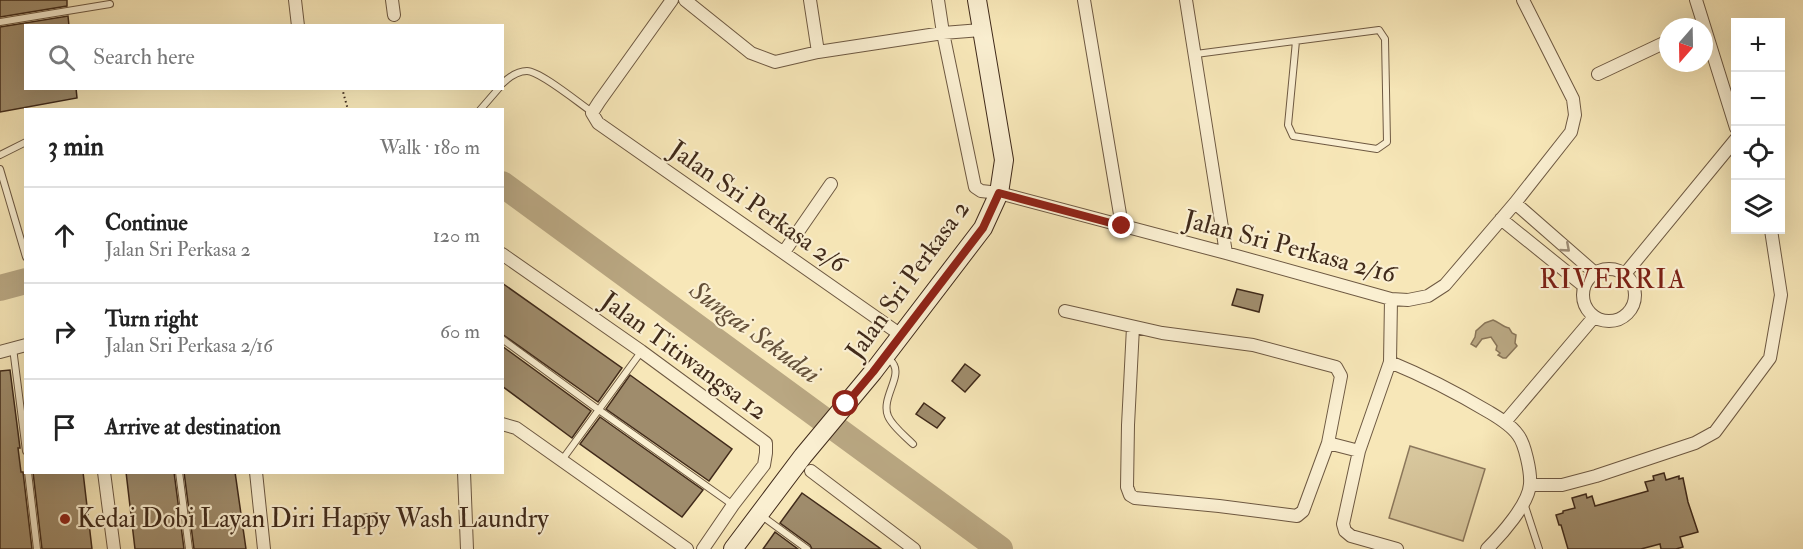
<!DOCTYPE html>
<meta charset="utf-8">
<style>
:root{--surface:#fff;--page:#f2f2f2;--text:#222;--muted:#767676;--line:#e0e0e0}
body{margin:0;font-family:"IM FELL Double Pica",serif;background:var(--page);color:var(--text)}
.controls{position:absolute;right:18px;top:18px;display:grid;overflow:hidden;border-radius:0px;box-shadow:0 6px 24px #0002}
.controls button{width:54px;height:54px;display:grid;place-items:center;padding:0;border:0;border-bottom:2px solid var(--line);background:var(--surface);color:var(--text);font:30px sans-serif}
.compass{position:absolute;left:1659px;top:18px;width:54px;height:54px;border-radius:50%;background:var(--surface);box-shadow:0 6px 24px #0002;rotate:200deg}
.stop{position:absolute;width:18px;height:18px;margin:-14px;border:4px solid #8f2418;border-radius:50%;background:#fff}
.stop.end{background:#8f2418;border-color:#fff;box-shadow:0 2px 6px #0008}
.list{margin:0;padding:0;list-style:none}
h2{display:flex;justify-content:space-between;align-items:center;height:78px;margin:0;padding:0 24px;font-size:26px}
h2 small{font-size:20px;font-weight:400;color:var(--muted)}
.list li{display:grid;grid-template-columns:39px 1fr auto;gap:18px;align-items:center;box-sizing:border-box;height:96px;padding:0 24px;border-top:2px solid var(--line)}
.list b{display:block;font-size:22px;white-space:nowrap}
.list p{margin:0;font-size:20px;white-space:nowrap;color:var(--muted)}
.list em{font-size:20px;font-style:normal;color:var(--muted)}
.icon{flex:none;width:33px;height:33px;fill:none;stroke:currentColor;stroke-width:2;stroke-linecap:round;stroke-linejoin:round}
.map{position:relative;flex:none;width:1803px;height:549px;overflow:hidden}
.search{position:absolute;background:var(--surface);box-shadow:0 6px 24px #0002;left:24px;top:24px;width:480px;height:66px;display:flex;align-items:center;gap:15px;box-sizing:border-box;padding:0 21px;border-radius:0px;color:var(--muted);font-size:22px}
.panel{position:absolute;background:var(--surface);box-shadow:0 6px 24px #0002;left:24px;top:108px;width:480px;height:366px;border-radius:0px}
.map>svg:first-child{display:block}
.green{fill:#d8c79d;stroke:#8c785c;stroke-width:1.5}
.water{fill:#b9a782;stroke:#897558;stroke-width:1.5}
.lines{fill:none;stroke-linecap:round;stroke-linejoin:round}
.river{stroke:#b9a782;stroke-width:26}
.building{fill:#9f8c6c;stroke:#402a1a;stroke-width:1.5}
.lane-casing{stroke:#6e5942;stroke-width:8}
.street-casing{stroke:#6e5942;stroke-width:14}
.secondary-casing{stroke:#402a1a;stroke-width:20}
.path{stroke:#402a1a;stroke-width:2;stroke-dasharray:1.5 3;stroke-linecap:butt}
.lane{stroke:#faefd1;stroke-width:6}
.street{stroke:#faefd1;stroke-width:12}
.secondary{stroke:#faefd1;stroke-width:18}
.oneway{stroke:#9d8c76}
.route{stroke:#8f2418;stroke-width:8}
.poi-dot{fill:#8f2418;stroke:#faefd1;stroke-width:2}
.labels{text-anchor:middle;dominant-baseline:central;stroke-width:4.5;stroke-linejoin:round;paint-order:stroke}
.street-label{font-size:26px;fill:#402a1a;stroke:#faefd1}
.poi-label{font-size:26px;fill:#402a1a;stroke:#faefd1;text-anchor:start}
.neighbourhood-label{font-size:27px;letter-spacing:1.5px;fill:#7a1f14;stroke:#faefd1}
.water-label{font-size:27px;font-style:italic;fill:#645039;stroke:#faefd1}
</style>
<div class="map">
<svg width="1803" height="549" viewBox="0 0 1803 549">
<rect width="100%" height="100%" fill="#f7e7b8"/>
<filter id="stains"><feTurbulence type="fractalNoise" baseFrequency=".00333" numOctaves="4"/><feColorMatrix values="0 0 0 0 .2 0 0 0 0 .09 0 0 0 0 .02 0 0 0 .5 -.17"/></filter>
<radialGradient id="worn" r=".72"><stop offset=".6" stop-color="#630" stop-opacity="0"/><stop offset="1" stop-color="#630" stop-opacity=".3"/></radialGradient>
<!-- green -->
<path class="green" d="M1410,446L1485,469L1463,541L1389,518Z"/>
<!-- water -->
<path class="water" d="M1493,320C1499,322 1503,327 1509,328L1512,333L1516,335L1515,343L1517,346L1506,358H1503L1498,355L1500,353L1496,350L1497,346L1491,337L1482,339L1476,347L1471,344L1475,337L1476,331L1485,323Z"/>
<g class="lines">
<!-- river -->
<path class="river" d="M502,184L1000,549
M0,288L26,281"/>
</g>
<!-- building -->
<path class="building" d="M0,0H67V6L0,17Z
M68,16L69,26H26V88H76L77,98L0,112V27Z
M502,283L622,368L598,402L502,334Z
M1237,289L1263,295L1259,312L1232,305Z
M502,346L591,411L572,438L502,386Z
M965,364L980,375L965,392L952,381Z
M10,370L20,448H18L21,472H23L32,549H0V371Z
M630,375L732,449L709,481L606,409Z
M924,403L945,418L937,428L916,414Z
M600,417L703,490L682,517L580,444Z
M33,472H83L92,549H42Z
M126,472H174L184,549H135Z
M184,472H235L246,549H194Z
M1664,473L1666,480L1679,476V479L1683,478L1688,502L1698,532L1680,537L1683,547L1676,549H1661L1660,544L1641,549H1568L1561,525H1559L1556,515L1563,513V511L1575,508L1572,498L1586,494L1587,498L1592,496L1595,506L1648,491L1645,482L1654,480L1653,476Z
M802,493L860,534L881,549H812L810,545L780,523Z
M377,513L378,526L353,529L351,516Z
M775,532L798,549H763Z"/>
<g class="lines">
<!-- lane casing -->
<g class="lane-casing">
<path id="lane" d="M0,22L110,4
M1196,54L1379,30L1385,39L1387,142L1377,149L1293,136L1288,125L1296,41
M502,84C509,77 517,71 527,71C540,71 580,104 592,112
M480,110L499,88
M0,155L26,142
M0,169L26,257
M502,339L599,410L733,505
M13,348L26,451
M888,358C890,360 893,362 894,365C901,378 881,399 888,416C892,426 905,436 913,444
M562,460L641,352
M28,472L37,549
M179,472L189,549
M1524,503L1539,549
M762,516L807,549"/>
</g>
<!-- street casing -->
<g class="street-casing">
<path id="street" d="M295,0L298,26
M392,0L394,15
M672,0L599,102L592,113L598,123L901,335
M685,0L751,53L775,62L818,52L943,33L981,30
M810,0L818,52
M938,0L943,33L975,187L981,191L999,193L1226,253L1391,299L1408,300L1428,296L1445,285L1515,203L1571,132L1575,115L1573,99L1523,0
M1084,0L1122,226
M1186,0L1226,253
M1696,0L1736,128
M1598,74L1668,41
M1515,203L1595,273
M1501,219L1584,286
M784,252L831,184
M502,254L641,351L766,443V453L764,465L733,505L703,549
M1583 295a26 26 0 1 1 52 0a26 26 0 1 1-52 0Z
M1625,274L1736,139
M1065,311L1162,333L1253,345L1336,367L1341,376L1328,443
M1133,327L1128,425L1127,487L1130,495L1135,498L1219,506L1297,516L1303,511L1328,443L1359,451
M0,352L26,345
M1390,362L1391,299
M1505,422L1594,317
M502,424L516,428L687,549
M811,471L914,549
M104,472L114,549
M256,472L264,549
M464,472L467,549
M1530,485H1562L1596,476L1695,443L1715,432L1770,358L1781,295L1771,230
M1397,549L1351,536L1345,531L1343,524L1359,451L1390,362C1424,376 1457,393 1489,412C1499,418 1511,425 1518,435C1525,444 1531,472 1530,484C1529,504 1501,535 1487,549"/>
</g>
<!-- secondary casing -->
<g class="secondary-casing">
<path id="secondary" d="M733,549L803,456L873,372L983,228L999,193L1004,160L977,0"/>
</g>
<!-- path -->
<path class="path" d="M342,88L348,110"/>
<!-- lane -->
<use href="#lane" class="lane"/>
<!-- street -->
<use href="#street" class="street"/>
<!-- secondary -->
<use href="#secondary" class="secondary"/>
</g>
<!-- one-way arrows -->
<defs><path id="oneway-chevron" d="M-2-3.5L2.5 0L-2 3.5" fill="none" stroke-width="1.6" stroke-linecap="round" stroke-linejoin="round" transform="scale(1.5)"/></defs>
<use class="oneway" href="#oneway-chevron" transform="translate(1566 248) rotate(41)"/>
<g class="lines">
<!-- route -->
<path class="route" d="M846,404L873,372L983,228L999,193L1122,226"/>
</g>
<!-- markers -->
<circle class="poi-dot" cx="65" cy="519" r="6"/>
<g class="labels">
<!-- street labels -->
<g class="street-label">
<text transform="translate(758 207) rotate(35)">Jalan Sri Perkasa 2/6</text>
<text transform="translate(1290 247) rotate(15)">Jalan Sri Perkasa 2/16</text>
<text transform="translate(908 280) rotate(-54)">Jalan Sri Perkasa 2</text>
<text transform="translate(684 356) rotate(36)">Jalan Titiwangsa 12</text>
</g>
<!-- poi labels -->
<g class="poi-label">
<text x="77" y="519">Kedai Dobi Layan Diri Happy Wash Laundry</text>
</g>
<!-- neighbourhood labels -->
<g class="neighbourhood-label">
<text x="1613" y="279">RIVERRIA</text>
</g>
<!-- water labels -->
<g class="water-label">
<text transform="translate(755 332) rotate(36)">Sungai Sekudai</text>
</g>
</g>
<rect width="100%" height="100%" filter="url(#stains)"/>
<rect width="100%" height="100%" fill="url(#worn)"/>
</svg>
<div class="controls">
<button>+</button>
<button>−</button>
<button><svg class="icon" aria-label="locate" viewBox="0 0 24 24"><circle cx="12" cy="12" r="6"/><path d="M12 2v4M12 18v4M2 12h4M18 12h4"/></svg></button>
<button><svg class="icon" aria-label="layers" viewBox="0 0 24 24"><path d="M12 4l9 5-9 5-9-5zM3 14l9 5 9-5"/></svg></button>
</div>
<svg class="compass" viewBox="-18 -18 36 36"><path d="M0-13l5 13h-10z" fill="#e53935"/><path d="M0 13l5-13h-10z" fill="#767676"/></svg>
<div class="stop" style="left:846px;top:404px"></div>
<div class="stop end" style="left:1122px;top:226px"></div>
<div class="search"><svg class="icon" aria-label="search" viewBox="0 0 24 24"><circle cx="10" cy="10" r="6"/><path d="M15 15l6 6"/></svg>Search here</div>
<section class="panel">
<h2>3 min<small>Walk · 180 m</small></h2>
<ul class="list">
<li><svg class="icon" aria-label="ahead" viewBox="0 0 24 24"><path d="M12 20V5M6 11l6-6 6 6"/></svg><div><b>Continue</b><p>Jalan Sri Perkasa 2</p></div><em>120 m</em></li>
<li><svg class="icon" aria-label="right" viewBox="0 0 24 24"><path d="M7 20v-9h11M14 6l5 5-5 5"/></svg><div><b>Turn right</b><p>Jalan Sri Perkasa 2/16</p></div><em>60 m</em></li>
<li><svg class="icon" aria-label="arrive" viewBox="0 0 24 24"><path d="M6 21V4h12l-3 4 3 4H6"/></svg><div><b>Arrive at destination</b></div></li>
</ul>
</section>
</div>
